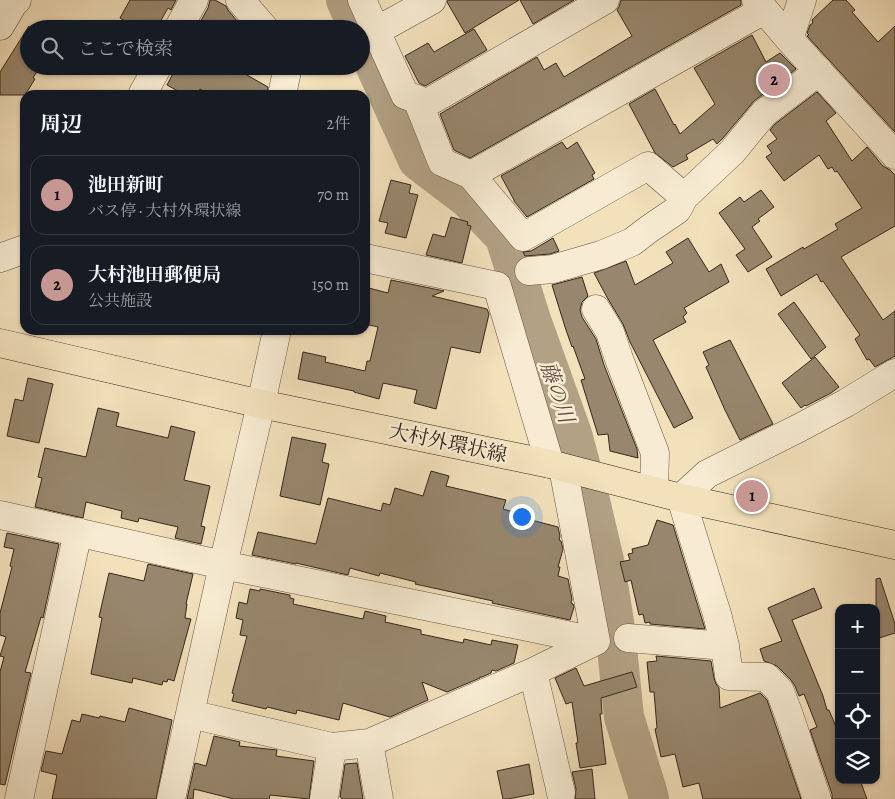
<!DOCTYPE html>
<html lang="ja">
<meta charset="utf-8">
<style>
:root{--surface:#171b24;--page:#242831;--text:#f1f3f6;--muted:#9ea1a6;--line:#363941;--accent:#c59692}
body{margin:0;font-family:Alegreya,"Noto Serif JP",serif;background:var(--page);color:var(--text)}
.controls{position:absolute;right:15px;bottom:15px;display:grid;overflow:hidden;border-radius:10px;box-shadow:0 1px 4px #0004}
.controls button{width:45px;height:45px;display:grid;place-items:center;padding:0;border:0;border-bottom:1px solid var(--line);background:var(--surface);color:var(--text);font:25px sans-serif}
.you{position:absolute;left:521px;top:516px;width:18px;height:18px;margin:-12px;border:4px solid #fff;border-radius:50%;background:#1a73e8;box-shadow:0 0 0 8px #1a73e833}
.badge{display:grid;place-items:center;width:32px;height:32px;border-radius:50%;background:var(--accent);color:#111;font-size:16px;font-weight:700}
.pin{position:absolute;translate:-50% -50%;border:2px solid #fff;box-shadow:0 1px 5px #0006}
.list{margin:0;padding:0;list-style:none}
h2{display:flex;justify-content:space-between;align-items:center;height:65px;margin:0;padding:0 20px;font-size:21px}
h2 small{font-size:16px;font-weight:400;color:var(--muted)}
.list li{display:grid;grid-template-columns:32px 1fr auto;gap:15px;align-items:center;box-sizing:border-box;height:80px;margin:0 10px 10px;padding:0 10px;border:1px solid var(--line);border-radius:15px}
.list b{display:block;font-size:19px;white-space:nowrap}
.list p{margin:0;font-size:16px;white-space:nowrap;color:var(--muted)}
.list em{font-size:16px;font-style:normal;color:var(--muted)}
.icon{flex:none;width:28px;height:28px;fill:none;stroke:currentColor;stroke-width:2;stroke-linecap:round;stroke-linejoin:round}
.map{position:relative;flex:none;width:895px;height:799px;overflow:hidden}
.search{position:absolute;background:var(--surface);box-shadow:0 1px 4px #0004;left:20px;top:20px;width:350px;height:55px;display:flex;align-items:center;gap:12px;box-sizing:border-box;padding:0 18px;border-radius:28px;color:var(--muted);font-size:19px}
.panel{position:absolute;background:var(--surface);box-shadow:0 1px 4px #0004;left:20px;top:90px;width:350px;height:245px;border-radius:15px}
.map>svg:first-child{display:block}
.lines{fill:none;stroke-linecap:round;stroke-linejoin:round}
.river{stroke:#b3a185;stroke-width:40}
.building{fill:#98876e;stroke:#36261a}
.minor-casing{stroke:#655542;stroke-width:29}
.major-casing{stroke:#36261a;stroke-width:29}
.minor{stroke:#f7ecd3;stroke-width:28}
.major{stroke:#f3e1bc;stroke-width:28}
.labels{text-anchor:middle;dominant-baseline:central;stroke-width:5;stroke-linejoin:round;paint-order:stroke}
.street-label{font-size:20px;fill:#36261a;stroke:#f7ecd3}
.water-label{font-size:21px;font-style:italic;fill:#5c4b3a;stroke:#f7ecd3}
</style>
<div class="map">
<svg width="895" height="799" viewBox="0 0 895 799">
<rect width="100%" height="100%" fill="#f3e1bc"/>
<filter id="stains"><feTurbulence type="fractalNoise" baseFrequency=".004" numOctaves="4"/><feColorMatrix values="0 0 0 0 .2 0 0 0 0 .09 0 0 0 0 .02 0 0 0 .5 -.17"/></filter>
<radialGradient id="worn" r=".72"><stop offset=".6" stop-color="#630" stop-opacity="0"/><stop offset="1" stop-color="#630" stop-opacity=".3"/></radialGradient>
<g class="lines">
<!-- river -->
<path class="river" d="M346,0L359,29
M361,34L418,160L468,198L505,237L531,320L572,434L590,501L604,560L615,628L624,717L647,791L649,799"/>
</g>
<!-- building -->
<path class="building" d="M130,0H176L171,10L168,8L156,29H139L120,18Z
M210,0H215L226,6L228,10L237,21L233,29H202L198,26L208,8Z
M448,0H519L465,33L447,2Z
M520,0H574L533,24Z
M621,0H741V5L470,158L454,150L440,114L537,57L544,70L556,63L564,77L632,36L617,10L619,7Z
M833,0H846L855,10L852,12L878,42L895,26V132L807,36L809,35L807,33L810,25L813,23L812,20Z
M29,26V66H40L33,78L35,79L25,95H0V72Z
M474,29L487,50L425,86L419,83L405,56L428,43L434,52Z
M752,35L766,62L780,53L796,69L754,101L723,138L717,144L713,139L686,155L688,159L673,167L655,153L629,104L655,89L674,125L675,124L680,134L715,104L694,68Z
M177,66H231L268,87L267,95H211L200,89L197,95H185L167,85Z
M817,92L836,113L826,121L852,161L867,147L883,166L890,170L895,175V226L841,257L883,320L895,311V356L875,367L869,359L867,360L855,339L860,335L823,281L821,282L817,274L781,296L766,269L803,247L804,249L838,229L835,224L862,208L837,171L835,172L832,167L828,169L819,155L784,181L766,157L772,153L767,146L777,139L770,130L775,124Z
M562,142L567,149L577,142L595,173L592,175L594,179L527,217L514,201V200L501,176Z
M391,180L411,185L409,193L418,195L406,238L385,233L388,223L379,221Z
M761,190L774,207L758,219L760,221L752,227L772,257L748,272L736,255L745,249L719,213L740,197L744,202Z
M451,217L468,222L467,225L471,226L462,263L426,255L433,234L445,237Z
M553,238L559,251L550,254L525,256L523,252L531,251Z
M688,238L709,272L721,264L729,282L684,308L687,313L683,317L686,322L653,340L693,418L674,428L630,342L623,324L608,299L594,273L626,261L635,285L673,263L666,252Z
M582,277L588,296L582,302L580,310L582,317L596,339L604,365L637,449L638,458L610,451L608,434L598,435L581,380L585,379L573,346L572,347L565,327L552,285Z
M391,280L444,291L432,296L487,309L489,314L480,353L451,347L436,409L414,403L417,390L383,383L379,399L354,392V391L298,379L303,352L326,357L325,362L365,371L367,361H370L378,327L365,324V287L388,293Z
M794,302L826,347L811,359L778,314Z
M730,340L773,424L740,440L725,410L706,367L709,365L703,352Z
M815,357L839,387L831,393L806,406L805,405L801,408L782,383Z
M28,378L53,384L39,443L7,436L15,399L23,401Z
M98,408L119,413L116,426L168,438L171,426L195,432L184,480L210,486L201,526L205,527L201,544L175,538L178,527L139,518L138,522L121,518L122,511L86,502L83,518L35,507L42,478L38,477L45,448L86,457Z
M292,437L326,444L322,462L329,464L320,505L280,496Z
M431,471L449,476L446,486L506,500L503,509L517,513L516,516L558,527L560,536L559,540L561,541L563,549L558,567H560L558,576L568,579L572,599L571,603L573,604L574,607L570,620L492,603L493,601L415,584L416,582L380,573L379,576L350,568L348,575L296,563V564L252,555L258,532L316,544L328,498L381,511L383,503L390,505L395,488L423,496Z
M657,520L673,525L705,629L650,624V622L645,623L643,614L639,615L631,580L625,582L620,562L630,560L628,554L633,553L632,549L648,545Z
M7,533L59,544L43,618L41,617L25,672L31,673L5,785L0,784V672L4,657L0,656L6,637L0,635V613L12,567L10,566L14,549L4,547Z
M148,564L193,574L186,604H187L185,618L191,619L174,681L168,679L167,682L163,681L162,685L133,678L132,683L91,674L102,618L99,617L109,573L144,581Z
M880,578L895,624V633L876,639V579Z
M814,588L822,608L792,620L823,696L827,710H829L839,734V780H860L867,799H832V794L810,730L817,727L804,694L799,696L795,686L791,680L777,666L764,661L760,649L782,641L768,608Z
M250,589L260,591V589L290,595V598L294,599L293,604L363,619L365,611L386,616L385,622L421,630V634L463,643L464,639L491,645L492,640L518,645L514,663L496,671L492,670L491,673L482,677H480V678L447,692L422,682L428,700L390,717L343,703L339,720L297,710L296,714L267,707L266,709L232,701L234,694L232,693L247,636L240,635L243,620L236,618L239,602L247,604Z
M656,656L711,661L714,678L716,684L719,688L720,708L760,693L767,700L801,799H703L699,783L683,787L675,754L661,757L655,729L657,728L654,692H650L647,662L657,661Z
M576,668L584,686L632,672L637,687L601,698L602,714H600L606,764L580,768L576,743H578L572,702L566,704L555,678Z
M129,708L172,720L156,799H52L57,775L41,771L46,751L62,754L72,720L80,722L82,714L99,718L100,716L125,722Z
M214,736L240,742L239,746L277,750L276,756L314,761L309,799L270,795L269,799H234L194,789L193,799H187L195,763L206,766Z
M357,763L363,799H342L341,797H340L345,764Z
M529,764L534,794L508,799H503L497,771Z
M592,769L595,799H575L576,789L572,772Z"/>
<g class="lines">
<!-- minor casing -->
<g class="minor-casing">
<path id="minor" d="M240,0L265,29
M362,0L405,95L417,99L442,162L471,175L523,237L648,166L684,197
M756,0L789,39L895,155
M0,26L13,4L17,0
M178,29L194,0
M376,31L432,0
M789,39L802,0
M142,95L158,66
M282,95L288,66
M420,107L605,0
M471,175L764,10
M0,258L25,249
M365,258L497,286L550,464
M529,271L553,269L601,255L632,242L649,229L677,210L684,197L732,152L764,113L819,71
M596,309L610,332L619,359L655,453L654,490
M563,468L596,641
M0,515L223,565L596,641
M628,638L725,646
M533,672L561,793
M190,714L332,747L369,743L533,672L596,641
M369,743L379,799
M19,799L78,532
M171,799L223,565L261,404L277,330
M324,799L332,747
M817,799L789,715L780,691L766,677L729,676L725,646L717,614L681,498L707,474L799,428L846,403L895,373"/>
</g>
<!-- major casing -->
<g class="major-casing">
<path id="major" d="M0,343L261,404L550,464L681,498L895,545"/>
</g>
<!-- minor -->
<use href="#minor" class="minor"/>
<!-- major -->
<use href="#major" class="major"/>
</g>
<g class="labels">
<!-- street labels -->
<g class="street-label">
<text transform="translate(448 443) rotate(12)">大村外環状線</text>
</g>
<!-- water labels -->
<g class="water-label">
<text transform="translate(557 392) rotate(71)">藤の川</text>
</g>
</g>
<rect width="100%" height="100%" filter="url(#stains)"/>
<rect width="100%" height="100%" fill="url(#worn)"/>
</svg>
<div class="controls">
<button>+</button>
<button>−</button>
<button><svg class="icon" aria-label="locate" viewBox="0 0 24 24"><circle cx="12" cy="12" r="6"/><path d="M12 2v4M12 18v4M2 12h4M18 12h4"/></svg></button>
<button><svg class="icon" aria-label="layers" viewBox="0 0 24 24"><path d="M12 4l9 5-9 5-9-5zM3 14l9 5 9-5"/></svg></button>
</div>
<div class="you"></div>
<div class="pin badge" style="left:752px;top:496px">1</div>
<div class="pin badge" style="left:774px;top:80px">2</div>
<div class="search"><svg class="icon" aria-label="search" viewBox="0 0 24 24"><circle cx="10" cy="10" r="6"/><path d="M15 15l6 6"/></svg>ここで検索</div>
<section class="panel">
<h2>周辺<small>2件</small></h2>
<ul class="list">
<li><span class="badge">1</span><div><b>池田新町</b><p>バス停 · 大村外環状線</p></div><em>70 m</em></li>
<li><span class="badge">2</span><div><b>大村池田郵便局</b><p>公共施設</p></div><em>150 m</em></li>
</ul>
</section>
</div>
